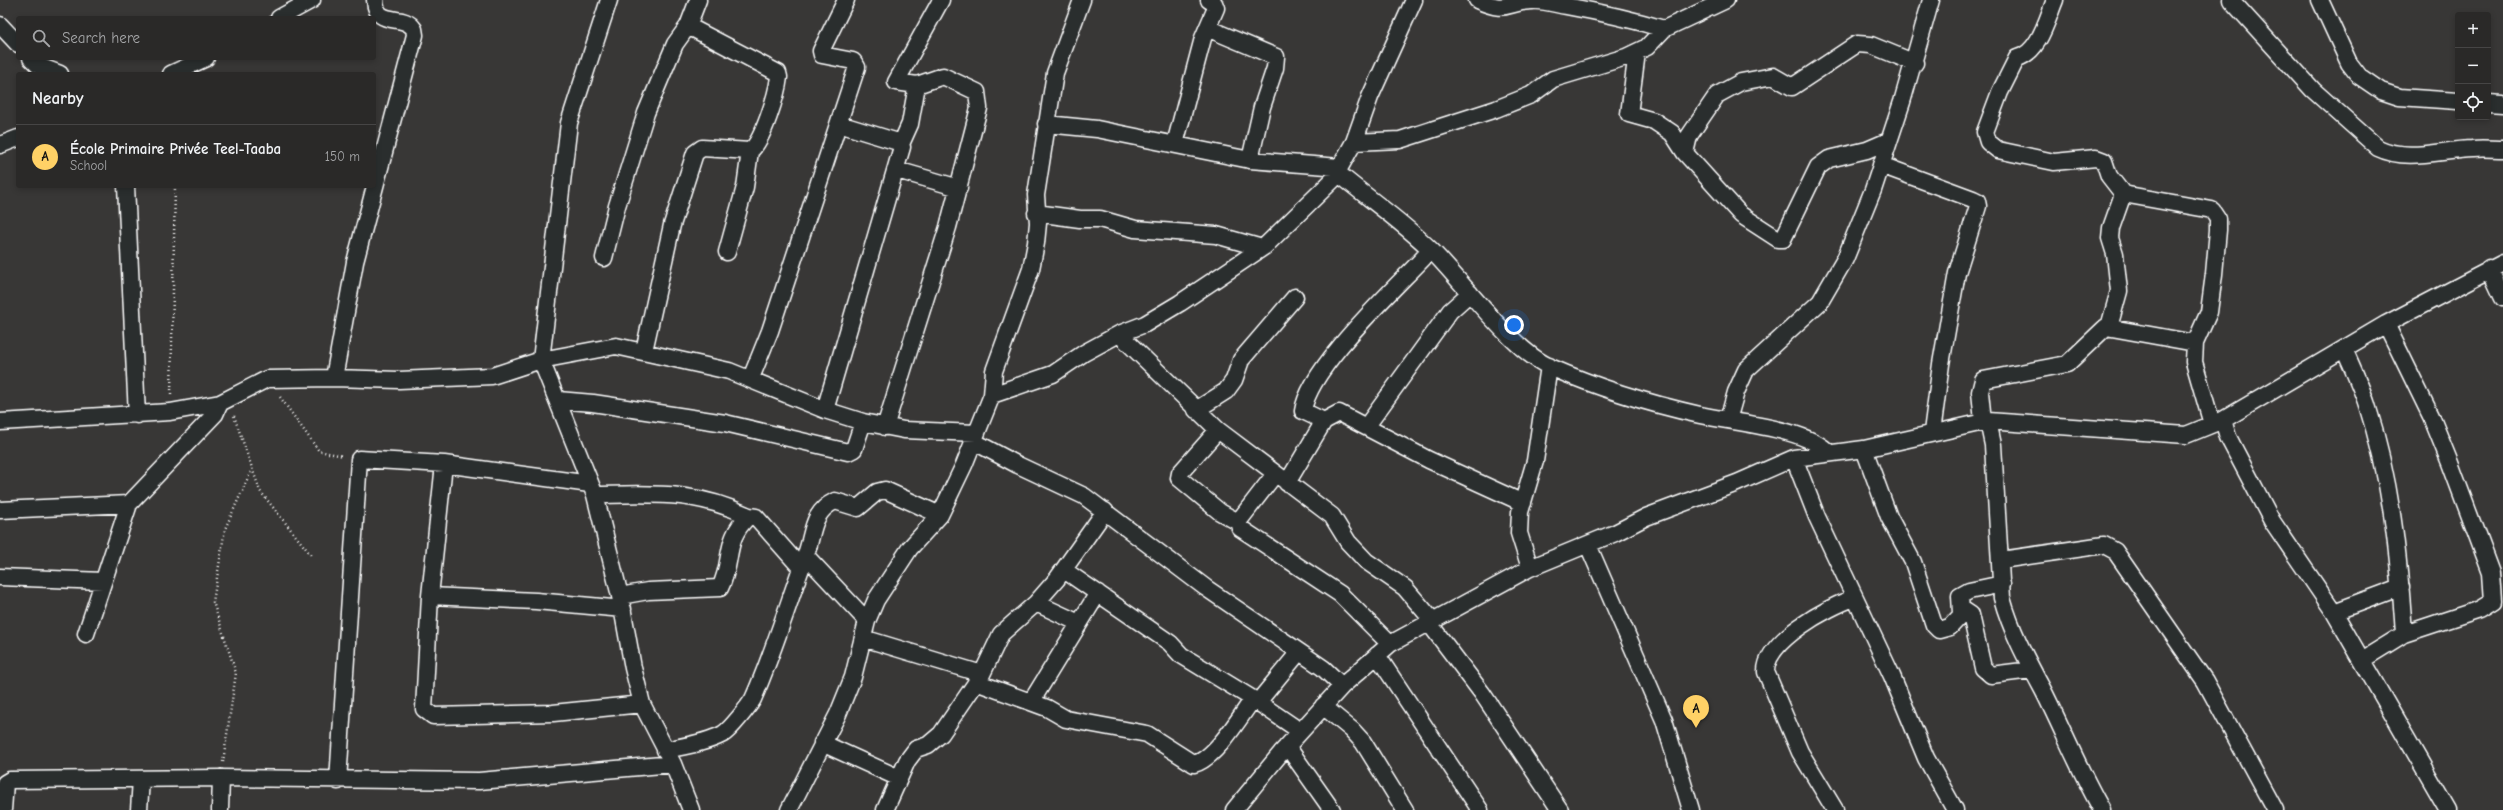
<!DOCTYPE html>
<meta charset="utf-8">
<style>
:root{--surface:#2a2928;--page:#323130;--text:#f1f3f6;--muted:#a5a6a8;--line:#464545;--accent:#ffd166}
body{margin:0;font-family:"Comic Neue",sans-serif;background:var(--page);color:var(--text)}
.controls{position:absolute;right:12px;top:12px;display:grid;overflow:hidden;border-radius:4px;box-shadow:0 2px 6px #0003}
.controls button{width:36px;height:36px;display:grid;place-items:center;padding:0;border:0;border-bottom:1px solid var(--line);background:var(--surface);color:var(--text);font:20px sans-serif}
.you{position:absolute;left:1514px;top:325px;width:14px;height:14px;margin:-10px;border:3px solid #fff;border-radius:50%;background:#1a73e8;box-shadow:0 0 0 6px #1a73e833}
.badge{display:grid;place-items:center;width:26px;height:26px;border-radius:50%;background:var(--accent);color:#111;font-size:13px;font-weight:700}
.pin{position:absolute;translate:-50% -33px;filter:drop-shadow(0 1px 2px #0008)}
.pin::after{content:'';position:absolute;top:21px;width:14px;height:12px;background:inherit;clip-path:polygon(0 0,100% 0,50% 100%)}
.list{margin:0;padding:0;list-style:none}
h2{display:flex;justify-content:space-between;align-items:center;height:52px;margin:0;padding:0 16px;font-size:17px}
h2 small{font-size:13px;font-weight:400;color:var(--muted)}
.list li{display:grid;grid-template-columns:26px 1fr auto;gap:12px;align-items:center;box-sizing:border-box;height:64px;padding:0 16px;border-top:1px solid var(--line)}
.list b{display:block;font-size:15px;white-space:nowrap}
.list p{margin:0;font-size:13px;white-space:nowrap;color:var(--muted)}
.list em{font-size:13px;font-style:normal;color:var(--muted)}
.icon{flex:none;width:22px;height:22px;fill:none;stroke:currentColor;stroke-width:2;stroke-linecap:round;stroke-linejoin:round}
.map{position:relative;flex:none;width:2503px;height:810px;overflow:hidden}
.search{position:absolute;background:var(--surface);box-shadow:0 2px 6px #0003;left:16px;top:16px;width:360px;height:44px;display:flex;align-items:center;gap:10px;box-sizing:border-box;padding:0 14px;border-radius:4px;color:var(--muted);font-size:15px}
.panel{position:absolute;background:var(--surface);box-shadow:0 2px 6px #0003;left:16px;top:72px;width:360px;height:116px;border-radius:4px}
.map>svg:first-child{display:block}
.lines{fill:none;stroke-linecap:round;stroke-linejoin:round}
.minor-casing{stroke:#fff;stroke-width:19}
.path{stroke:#fff;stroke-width:2.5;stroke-dasharray:1 3;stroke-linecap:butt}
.minor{stroke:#2a2d2e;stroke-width:16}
</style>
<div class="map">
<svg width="2503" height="810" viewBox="0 0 2503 810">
<rect width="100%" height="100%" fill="#383736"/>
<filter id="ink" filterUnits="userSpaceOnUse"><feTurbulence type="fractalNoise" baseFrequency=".025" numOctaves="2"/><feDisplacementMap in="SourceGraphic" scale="8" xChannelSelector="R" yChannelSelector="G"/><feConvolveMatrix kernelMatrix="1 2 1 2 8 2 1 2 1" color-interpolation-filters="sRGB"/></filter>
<g filter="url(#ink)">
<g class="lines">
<!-- minor casing -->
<g class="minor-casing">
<path id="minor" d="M609,0L569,123L541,360L595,495L620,596L633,668L642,704L673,764L691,810
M1477,0C1508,14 1505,2 1532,1C1543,0 1555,4 1566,6C1599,12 1631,19 1664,29
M2055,0C2047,19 2039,53 2017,58L2000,92L1985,132L1988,142L1998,150L2054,162L2096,158L2104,161L2109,176L2123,194L2212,210L2218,219V230L2214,274L2209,312L2195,343L2194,362L2212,424
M2231,0L2313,90L2378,148C2407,162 2441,150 2472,149C2482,148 2493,149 2503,149
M2320,0L2349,63L2359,76L2381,91L2399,97L2458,101
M279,18L312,0
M0,25L18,44
M688,26L778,73L779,77C777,94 763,141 750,151L745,187L727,252
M1207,28L1276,57L1275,68L1262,107L1250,160
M1637,52L1629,114L1654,121L1672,133L1685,153L1741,215L1778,239H1783L1818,167L1829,159L1867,150L1888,141
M31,58L39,66L60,74
M171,74L206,58
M2488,103L2503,104
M1046,124L1097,129L1250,160L1340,167
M1354,142L1400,140L1496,109L1531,95L1553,79L1626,57L1647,47L1664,29L1726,0
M901,144L910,124L917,85
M1175,144L1203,38L1216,8L1214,3L1209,0
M0,145L18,138
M1685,153L1689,136L1717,95L1741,82L1773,76L1792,87L1857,44L1871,45L1915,63
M1881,165L1973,199L1977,201L1978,206L1957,273L1941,364L1932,432
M897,170L959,188
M1339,174C1369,199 1404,223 1432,251C1463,282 1512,350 1550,367C1596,387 1651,404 1700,415C1735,423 1806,428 1829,453
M126,186L137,415
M1036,213L1080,219H1100L1135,229L1216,235L1262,248
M604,258L617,206L646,113L675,44L688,26L698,0
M2489,268L2503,298
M2109,327L2119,291L2115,254L2110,238L2111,228L2123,194
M1119,334L1218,430L1332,516L1348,542L1366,561L1405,588L1433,621
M2344,349C2352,367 2361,386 2367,405C2391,479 2399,557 2404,634
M644,351L672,225L695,153L702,148L750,151
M334,378L355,262L415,35L414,29C403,12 376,29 375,0
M751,378L770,331L857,67L853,61L822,55L821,51L846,0
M992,395L1053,374L1084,353L1119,334L1145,324L1180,303L1265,246L1339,174L1340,167L1354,142L1370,97L1414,0
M558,400L593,403L725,423L848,452L854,449L863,422
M825,410L902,147L898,142L839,124
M1196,410L1226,391L1234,380L1241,360L1295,297
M1728,420L1736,392L1746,370L1820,302L1845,259L1873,190L1902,102L1931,0
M2223,420L2228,437L2272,521L2334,612L2448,810
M1324,421L1303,411C1309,366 1399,285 1431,250
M1983,421L1980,392L1983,380L2067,364L2106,327L2195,343
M1988,421L1993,445L2002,598C2011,631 2028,662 2044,692C2064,732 2080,772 2102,810
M0,422L170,412L220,403L267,379L334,378L399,380L492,376L541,360L616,346L729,371L825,410L863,422L904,430L976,433
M885,427L948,227L979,108L977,92L943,76L917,85L896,82L941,0
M1366,427L1450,311L1470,293
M1218,430L1180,473L1179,478L1220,512L1238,522
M973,441L1018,465L1084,496L1206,588L1323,668L1342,686
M1864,449L1889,517L1913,562L1934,625L1939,630L1950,627L1965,611L1971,615L1983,668L1991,675L2031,670
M1794,458L1817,517L1892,676L1926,758L1955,810
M444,464L430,596L424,709L433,716L553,713L642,704
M1275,474L1238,522L1240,528L1340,594L1390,644
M1287,483L1324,421L1339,413L1429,460L1523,503
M595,495C654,494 694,490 749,516
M0,510L129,504
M1588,545L1664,720L1691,810
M806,556L867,621
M2001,560L2104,545L2115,551L2205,681L2275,810
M1530,568L1519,533L1520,512L1535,461L1549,366
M1064,570L1170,643L1181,655L1253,699L1300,731
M0,577L103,581
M430,596L536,601L623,609
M620,596L648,591L720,588C734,560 723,540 749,516L756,517L801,568
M1036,603L1079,623
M2334,612L2401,587
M1961,613L1960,596L1969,591L2002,584
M1429,623L1482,693L1560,810
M86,634L129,504L215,414L220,403
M863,638L982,674
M1377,655L1480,810
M2362,660L2404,634L2480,609L2493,601L2491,573L2450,463L2431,416L2386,324
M976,682L1047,708L1066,719L1147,734L1194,764C1215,759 1240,717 1253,699
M1031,702L1098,593
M1258,702L1299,652
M1323,706L1352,730L1363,742L1405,810
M822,743L899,778
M1287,746L1332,810
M665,750C684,746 706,743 723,734C730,730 749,706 753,699C773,654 788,604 805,557C814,535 810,513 835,501L858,508L877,492L885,490L940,515
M338,781L359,459L444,464L590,484
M3,810L5,783L10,780L221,778L479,781L673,764
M139,810L141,779
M220,810L221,778
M789,810L838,714L853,677L867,621L876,600L910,548L940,515L964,465L992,395L994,371L1031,269L1036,243L1038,223L1036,195L1055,73L1082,0
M885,810L907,761L916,749L928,745L941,734L982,674L1001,634L1036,603L1057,579L1105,511
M1234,810L1281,753L1342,686L1390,644L1530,568L1615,533L1646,517L1737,483L1794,458L1864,449L1988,421L2186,435L2223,420L2386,324L2503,263
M1835,810L1800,752L1766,672C1765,641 1828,607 1854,598"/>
</g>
<!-- path -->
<path class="path" d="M171,394L175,186
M280,397L319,451L343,456
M234,416L260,491L311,555
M223,762L236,673L213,602L225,529L252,469"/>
<!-- minor -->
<use href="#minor" class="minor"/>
</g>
</g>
</svg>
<div class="controls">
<button>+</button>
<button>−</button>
<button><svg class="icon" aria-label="locate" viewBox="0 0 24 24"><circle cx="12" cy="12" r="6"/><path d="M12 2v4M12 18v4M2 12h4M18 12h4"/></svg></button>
</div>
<div class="you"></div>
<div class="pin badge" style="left:1696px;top:728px">A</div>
<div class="search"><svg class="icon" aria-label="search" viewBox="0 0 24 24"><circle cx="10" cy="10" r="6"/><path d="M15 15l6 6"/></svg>Search here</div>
<section class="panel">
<h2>Nearby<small></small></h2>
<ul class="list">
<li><span class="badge">A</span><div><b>École Primaire Privée Teel-Taaba</b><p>School</p></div><em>150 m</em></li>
</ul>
</section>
</div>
